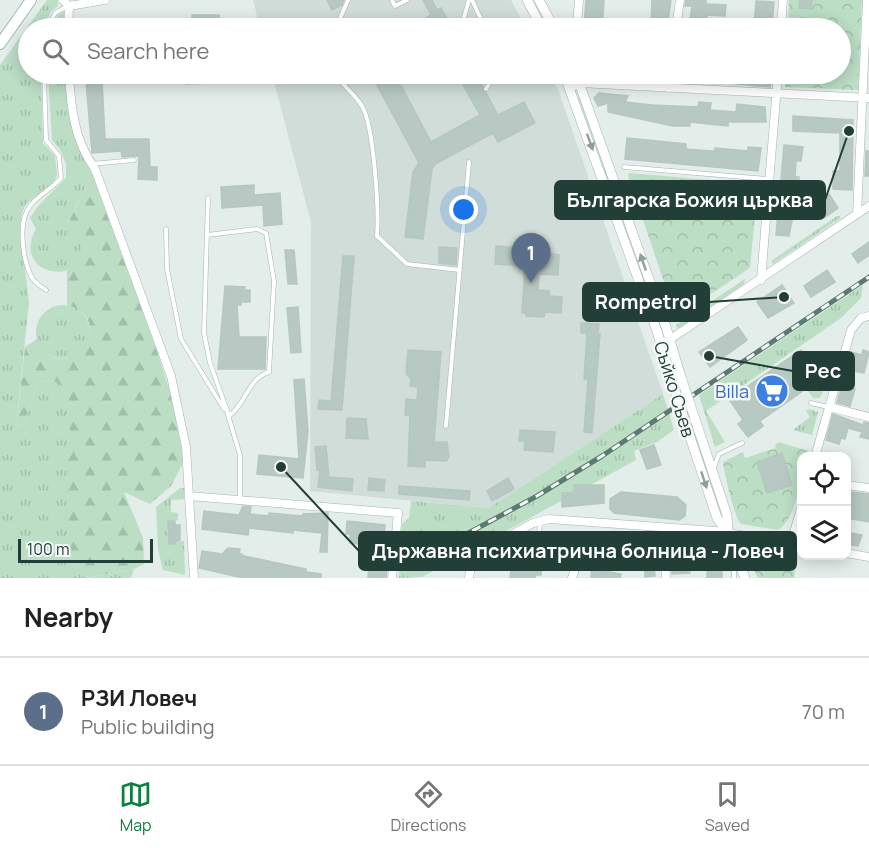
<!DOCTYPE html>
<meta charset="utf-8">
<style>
:root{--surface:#fff;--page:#f2f2f2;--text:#222;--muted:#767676;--line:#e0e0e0;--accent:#0b8043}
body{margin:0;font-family:Manrope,sans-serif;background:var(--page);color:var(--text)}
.controls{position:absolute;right:18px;bottom:18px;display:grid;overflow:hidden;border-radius:12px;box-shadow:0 3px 15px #0003}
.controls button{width:54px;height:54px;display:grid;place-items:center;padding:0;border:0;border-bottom:2px solid var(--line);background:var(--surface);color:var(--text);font:30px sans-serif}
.scale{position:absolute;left:18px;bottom:15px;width:135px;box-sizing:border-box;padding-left:6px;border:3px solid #223f37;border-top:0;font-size:16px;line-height:21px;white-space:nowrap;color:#223f37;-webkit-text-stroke:4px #f4f9f7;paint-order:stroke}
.you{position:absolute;left:464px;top:210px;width:21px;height:21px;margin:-15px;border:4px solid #fff;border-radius:50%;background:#1a73e8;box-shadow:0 0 0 9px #1a73e833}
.badge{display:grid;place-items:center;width:39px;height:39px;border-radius:50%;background:var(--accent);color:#fff;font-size:20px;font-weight:700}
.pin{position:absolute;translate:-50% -50px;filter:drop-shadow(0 2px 3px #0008)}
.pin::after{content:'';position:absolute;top:32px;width:21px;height:18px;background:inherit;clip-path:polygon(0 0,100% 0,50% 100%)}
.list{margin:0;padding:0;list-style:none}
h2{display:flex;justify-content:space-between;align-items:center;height:78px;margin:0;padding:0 24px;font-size:26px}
h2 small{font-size:20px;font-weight:400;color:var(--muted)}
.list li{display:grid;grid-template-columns:39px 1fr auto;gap:18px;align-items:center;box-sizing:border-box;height:108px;padding:0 24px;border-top:2px solid var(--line)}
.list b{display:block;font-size:22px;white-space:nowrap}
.list p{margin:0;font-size:20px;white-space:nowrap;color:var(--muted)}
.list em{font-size:20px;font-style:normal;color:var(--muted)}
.icon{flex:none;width:33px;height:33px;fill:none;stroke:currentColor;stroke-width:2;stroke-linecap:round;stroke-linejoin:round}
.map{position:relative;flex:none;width:869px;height:578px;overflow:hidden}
.search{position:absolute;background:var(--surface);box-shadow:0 3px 15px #0003;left:18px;right:18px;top:18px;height:66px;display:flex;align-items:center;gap:15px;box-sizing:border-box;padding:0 21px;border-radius:33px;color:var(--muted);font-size:22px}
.sheet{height:186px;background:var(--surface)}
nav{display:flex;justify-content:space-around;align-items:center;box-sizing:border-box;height:84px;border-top:2px solid var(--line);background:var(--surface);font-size:16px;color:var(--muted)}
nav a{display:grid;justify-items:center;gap:3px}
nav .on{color:var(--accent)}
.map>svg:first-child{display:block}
.built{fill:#d1ddd8}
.grass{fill:url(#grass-tufts)}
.forest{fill:url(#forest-firs)}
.park{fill:url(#park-crowns)}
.building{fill:#b8c8c2;stroke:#b5c7c0;stroke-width:1.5}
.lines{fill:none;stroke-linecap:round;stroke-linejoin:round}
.service-casing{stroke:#a5b5b0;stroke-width:5}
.minor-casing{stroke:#a5b5b0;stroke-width:9}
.tertiary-casing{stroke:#a5b5b0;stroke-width:10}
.secondary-casing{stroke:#a1b9b1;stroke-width:12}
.service{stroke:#fff;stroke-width:4}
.minor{stroke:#fff;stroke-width:8}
.tertiary{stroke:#fff;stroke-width:9}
.secondary{stroke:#fff;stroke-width:10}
.rail-casing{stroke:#5d7a72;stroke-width:5}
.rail{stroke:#f4f9f7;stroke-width:3;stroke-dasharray:9;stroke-linecap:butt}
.tertiary-bridge-casing{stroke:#a5b5b0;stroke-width:10;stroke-linecap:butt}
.tertiary-bridge{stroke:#fff;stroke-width:9}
.oneway{fill:#909f9b}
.labels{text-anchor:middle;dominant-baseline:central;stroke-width:5;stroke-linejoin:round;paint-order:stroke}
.street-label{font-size:18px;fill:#223f37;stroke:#f4f9f7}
.shop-label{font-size:18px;fill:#366cbe;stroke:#f4f9f7;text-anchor:end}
.leader{fill:none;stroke:#223f37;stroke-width:2}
.callout-dot{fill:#223f37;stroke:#f4f9f7;stroke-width:2}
.callout{fill:#223f37;stroke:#223f37;stroke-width:2}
.callout-label{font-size:20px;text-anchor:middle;font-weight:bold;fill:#fff}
</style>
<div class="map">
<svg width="869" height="578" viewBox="0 0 869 578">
<defs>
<pattern id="grass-tufts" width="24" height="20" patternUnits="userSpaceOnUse" patternTransform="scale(1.5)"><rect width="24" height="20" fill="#bcdec5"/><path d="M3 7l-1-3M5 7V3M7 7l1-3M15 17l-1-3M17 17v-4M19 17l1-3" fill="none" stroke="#a1c0aa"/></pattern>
<pattern id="forest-firs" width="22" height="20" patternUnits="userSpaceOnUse" patternTransform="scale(1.5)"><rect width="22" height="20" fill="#bcdec5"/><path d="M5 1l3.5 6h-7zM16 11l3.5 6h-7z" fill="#a1c0aa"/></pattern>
<pattern id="park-crowns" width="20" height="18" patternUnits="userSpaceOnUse" patternTransform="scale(1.5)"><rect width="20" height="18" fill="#bcdec5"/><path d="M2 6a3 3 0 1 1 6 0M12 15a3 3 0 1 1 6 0" fill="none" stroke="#a1c0aa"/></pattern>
</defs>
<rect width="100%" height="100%" fill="#e3ede9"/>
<!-- built -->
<path class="built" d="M253,0H511L526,28H260Z
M272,74H549L559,92L663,394L489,508L310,491L311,222Z"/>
<!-- grass -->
<path class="grass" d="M47,0H58V6L51,11L44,28H28V74H41L43,143L55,156L57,175L54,182L26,204L22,213L20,228L29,302L16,429L24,423L39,381L58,382L71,403L72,559L85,578H0V65Z
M66,11L65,28H52L58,15Z
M48,74H65C67,111 75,140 92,174L68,222C76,228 82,235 83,246C84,289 10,275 36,229L30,218L38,206L66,178V164L60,150L52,140Z
M581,98L661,327L579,99Z
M837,216H840L839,219L773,264L771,261Z
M745,279L744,284L678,329L676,325Z
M863,285L861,298L841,318L706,411L725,442L715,447L699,395Z
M36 332a27 27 0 1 1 54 0a27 27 0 1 1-54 0Z
M675,373L722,512L721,513L674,375Z
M822,382L827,383L820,398H813L808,391Z
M663,394L674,430L657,442L634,451L636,460L422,577L399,578L402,524L409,518L411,501L489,508Z
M809,409L818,412L812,435L793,430L810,417L806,411Z
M180,488H184V499L171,500V512L178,513V520L169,521V541H184L185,575L163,570L158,549L156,507Z
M134,569L131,578H87Z"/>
<!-- forest -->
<path class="forest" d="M92,174L158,354L170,392L184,461L171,486L150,504L124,492L143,538L144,564L134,569L85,578L72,559L66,512L71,403L58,382L39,381L24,423L16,429L25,347L37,339C61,394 124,322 67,305V271C87,258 87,236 68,223Z"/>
<!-- park -->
<path class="park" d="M789,0H862L858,90L785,87L786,74H840V28H788Z
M629,173L758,184L750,268L676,317L628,176Z
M779,442L808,451L806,456L802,457C801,478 797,518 778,530L741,524C735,520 724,472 723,462L743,452L745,458L776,448L775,445Z
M749,548L798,557L794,578H758L745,552Z"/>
<!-- building -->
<path class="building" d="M327,0H344L342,5L332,10Z
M423,0H432L437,10L441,8L452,28H433L427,17L431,15Z
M586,0H604L602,28H584Z
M652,0H671L667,28H651Z
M686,0H706V4L726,5L725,16L707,15L706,28H682L684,19L690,20L692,6H685Z
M800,0H812L811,9L799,8Z
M756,1L774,2L772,28H754Z
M192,15H219V28H192Z
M185,74H213V83L186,84Z
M371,74H395L431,142L480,115L457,74H476L498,115L524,102L535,123L498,142L493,133L435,164L432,169L423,239L405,237L413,172L419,163Z
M676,74H698L697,82L676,80Z
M729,74L771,75L770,87L729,83Z
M102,80L105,139H149L150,167H157V180L138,179L139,156L122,157L121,151L92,153L86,81Z
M599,93L628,96L625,102L652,105L698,107L699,102L711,103L710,110L736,112L737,104L765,107L766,122H728V126L690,122V126H673L608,112V103L598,106L594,98Z
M793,116L853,120L852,190L833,189V171H840V133L793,131Z
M627,138L686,144V149L711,151H715V148L748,151V147L761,148L758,171L625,159Z
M784,145L803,147L801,161H796L795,177H799L798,189L789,236L776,235Z
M866,151H869V176H865Z
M254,185V195L280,193L282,224L264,226L263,205L222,208L221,187Z
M829,194L838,208L824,218L815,203Z
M869,242V255L858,263L852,254Z
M496,246L535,249V252L559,255L558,275L539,274L538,290L549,291V296L562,297L561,313L545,312L544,317L526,316V313H522L525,266L495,264Z
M439,247L457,248L456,265L439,263Z
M285,250H294L297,284H288Z
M343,256H354L342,410L318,409L319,400L331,401Z
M827,270L835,282L811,297L804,286Z
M782,285L794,303L768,318L757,302Z
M225,286L245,287L244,290H250V302H241V305H237L239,337H266L265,369H218Z
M298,307L301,352L291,353L287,308Z
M581,323L599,324L598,334H600L592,433L584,432L588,379H584L587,333H581Z
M738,327L747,340L710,367L699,352Z
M408,350L441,352L434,442H447L449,457L446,461L425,460V467L408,466L410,415H405L406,399L417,400L418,387L410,386L411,379L406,373Z
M801,350L817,372L810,377L814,383L760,421L763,426L748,437L738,424L743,420L729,399Z
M863,350L869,352L864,373L846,370L851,352L862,355Z
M304,379L308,431L303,478L257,474L259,455L299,459L294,380Z
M842,385L855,389L850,406L837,403Z
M833,414L863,425L864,422L869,423V439L860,437L862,432L848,428L845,439L841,438L839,444L826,440Z
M347,418L366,419L368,439L346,438Z
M520,430L555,432L553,452L524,450L525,441H519Z
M654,445L661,465L647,469L640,450Z
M326,446L329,477L353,479L352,491L318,487L320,470H317L315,447Z
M782,453L792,485L767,493L757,462Z
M369,478L385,480L384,491L368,490Z
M508,478L514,489L492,501L487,491Z
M574,485H604V503L562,507V493H574Z
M399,486L470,491L469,500L399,494Z
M621,492L677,497L686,505L685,516L679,520L614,513L610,509V499Z
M850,492L869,494V522L846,518Z
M243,506L251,507L250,514L269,516V513L302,516L303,514L328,513L327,552H320L322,533L293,530V533L249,528L248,535L202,529L204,511L239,515Z
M168,521H175V525H180V540L175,541V544H169Z
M347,521L385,525L384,540H379L378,546L350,543V534H346Z
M846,532L862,535L858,546L846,544Z
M554,534L608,539L605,571L621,574L620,578H591L593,553L552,549Z
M688,544L690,573L672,574L670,545Z
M722,545V578H707L708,546Z
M228,548L240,549L239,553L244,556L306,569V572L321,574V578H243L199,568L202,551L222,554Z
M653,548L655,576L645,577V571L640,568L639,549Z
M512,561L542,565L541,575H535V578H510Z
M369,564L387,566L386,578L368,577Z"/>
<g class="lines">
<!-- service casing -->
<g class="service-casing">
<path id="service" d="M392,0L395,6L407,0
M472,0L485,28
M48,28L55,13L68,6
M336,28L348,0
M461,28L469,0
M44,74L46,140L59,156L61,178C52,189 38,195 30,206C17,222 23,261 32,278C35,283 42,287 46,290
M335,74C343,86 355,94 362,106C374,126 379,211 377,236L407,264L460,270
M486,89L495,74
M92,164L134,160
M624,167L768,179
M166,229L167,269L181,339L224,409
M207,235L257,229L266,233L274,281L269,372C248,378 246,404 229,416L210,363L204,333L208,198
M811,403L828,407
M228,415L240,455V499
M446,426L469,162
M714,467L719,454L742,443
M500,552L538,553L554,563L574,569
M538,553L540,521
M734,578V558"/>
</g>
<!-- minor casing -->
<g class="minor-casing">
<path id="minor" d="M63,0L69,6L68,28
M69,6L105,0
M577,24L579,0
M676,28L680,0
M781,28L783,0
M69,74C71,108 74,140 95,169L171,376L186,447L194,578
M574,86L580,83L869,98
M669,88L670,74
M857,214L867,0
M761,280L778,74
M666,342L869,206
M829,407L869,417
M815,457L851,330L861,318L869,316
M846,485L869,488
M189,496L398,513L392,578
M662,528L666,578
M791,543L802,505
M846,553L869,557
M469,578L472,560L477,554L533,523L549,519L715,531L802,545
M572,578L575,569"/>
</g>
<!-- tertiary casing -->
<g class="tertiary-casing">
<path id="tertiary" d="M527,0L542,28
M539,0L554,28
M564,74L657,331L673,383
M576,74L666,327L681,377
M695,419L727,515L728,533L745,578
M686,425L717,518L728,533"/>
</g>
<!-- secondary casing -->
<g class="secondary-casing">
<path id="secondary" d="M0,44L31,0"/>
</g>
<!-- service -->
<use href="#service" class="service"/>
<!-- minor -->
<use href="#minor" class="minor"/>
<!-- tertiary -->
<use href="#tertiary" class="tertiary"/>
<!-- secondary -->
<use href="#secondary" class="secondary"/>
<!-- rail casing -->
<g class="rail-casing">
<path id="rail" d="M409,565L537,496L602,456L869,277"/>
</g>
<!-- rail -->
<use href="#rail" class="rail"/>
<!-- tertiary-bridge casing -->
<g class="tertiary-bridge-casing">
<path id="tertiary-bridge" d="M681,377L695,419
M673,383L686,425"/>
</g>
<!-- tertiary-bridge -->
<use href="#tertiary-bridge" class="tertiary-bridge"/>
</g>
<!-- one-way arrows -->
<defs><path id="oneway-solid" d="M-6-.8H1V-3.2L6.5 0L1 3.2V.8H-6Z" transform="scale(1.5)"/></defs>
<g class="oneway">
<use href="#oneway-solid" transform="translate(590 142) rotate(70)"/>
<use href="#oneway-solid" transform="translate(643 262) rotate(-109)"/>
<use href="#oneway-solid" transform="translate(704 480) rotate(72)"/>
</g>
<!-- icons -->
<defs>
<g id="supermarket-disc" transform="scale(1.725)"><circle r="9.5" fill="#3f7fe0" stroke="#f4f9f7"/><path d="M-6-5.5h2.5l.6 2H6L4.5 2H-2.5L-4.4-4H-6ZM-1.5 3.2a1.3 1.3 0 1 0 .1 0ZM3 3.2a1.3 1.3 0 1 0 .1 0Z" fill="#fff"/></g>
</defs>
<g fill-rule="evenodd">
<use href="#supermarket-disc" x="772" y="391"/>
</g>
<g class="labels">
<!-- street labels -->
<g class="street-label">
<text transform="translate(675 389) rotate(73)">Съйко Съев</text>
</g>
<!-- shop labels -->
<g class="shop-label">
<text x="749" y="391">Billa</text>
</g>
</g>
<!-- callouts -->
<path class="leader" d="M849 131L825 200M784 297L709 302M709 356L793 371M281 467L359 551"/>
<g class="callout-dot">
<circle cx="849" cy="131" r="6"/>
<circle cx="784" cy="297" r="6"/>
<circle cx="709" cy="356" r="6"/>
<circle cx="281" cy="467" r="6"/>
</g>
<g class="callout">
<rect x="555" y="181" width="270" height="38" rx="6"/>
<rect x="583" y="283" width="126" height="38" rx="6"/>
<rect x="793" y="352" width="61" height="38" rx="6"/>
<rect x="359" y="532" width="437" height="38" rx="6"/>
</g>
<g class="callout-label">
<text x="690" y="207">Българска Божия църква</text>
<text x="646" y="309">Rompetrol</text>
<text x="823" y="378">Рес</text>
<text x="578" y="558">Държавна психиатрична болница - Ловеч</text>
</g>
</svg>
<div class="controls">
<button><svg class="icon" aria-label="locate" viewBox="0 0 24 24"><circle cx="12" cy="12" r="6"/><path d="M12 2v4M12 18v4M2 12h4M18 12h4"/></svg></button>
<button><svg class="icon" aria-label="layers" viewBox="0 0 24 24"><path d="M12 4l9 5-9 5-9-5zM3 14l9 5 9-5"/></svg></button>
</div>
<div class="scale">100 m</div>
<div class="you"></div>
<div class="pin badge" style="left:531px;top:283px;background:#5c6f8a">1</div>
<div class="search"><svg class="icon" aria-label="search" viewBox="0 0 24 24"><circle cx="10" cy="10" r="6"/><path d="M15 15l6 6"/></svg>Search here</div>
</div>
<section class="sheet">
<h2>Nearby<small></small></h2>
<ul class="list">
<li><span class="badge" style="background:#5c6f8a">1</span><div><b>РЗИ Ловеч</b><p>Public building</p></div><em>70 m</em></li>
</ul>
</section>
<nav>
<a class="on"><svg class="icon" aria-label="map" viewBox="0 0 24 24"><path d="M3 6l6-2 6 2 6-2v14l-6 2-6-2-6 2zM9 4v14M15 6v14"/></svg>Map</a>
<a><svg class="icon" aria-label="directions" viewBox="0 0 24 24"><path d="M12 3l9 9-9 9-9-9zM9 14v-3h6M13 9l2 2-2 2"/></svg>Directions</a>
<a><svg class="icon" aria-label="saved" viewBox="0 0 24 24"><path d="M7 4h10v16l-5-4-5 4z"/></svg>Saved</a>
</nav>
